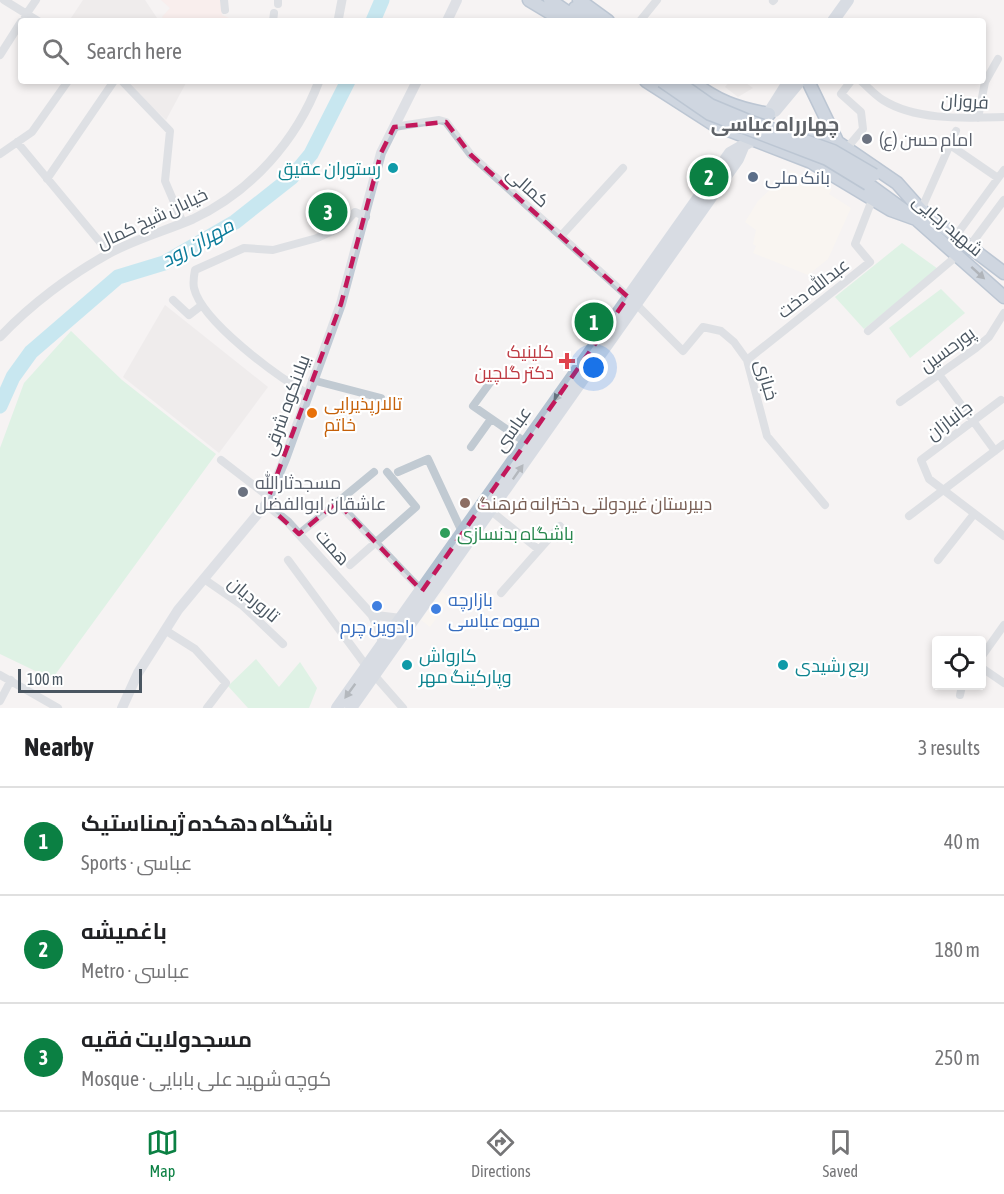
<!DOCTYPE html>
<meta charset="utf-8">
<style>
:root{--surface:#fff;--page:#f2f2f2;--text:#202124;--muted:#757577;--line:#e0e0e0;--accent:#0b8043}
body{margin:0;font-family:"Asap Condensed",Cairo,sans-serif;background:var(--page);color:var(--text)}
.controls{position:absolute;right:18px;bottom:18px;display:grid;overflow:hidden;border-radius:6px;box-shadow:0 3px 9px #0003}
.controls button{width:54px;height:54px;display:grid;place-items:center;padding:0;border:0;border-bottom:2px solid var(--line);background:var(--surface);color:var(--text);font:30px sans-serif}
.scale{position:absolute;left:18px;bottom:15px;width:124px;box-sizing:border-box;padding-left:6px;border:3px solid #4a5661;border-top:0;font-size:16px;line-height:21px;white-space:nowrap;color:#4a5661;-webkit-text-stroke:4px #fff;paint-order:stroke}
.you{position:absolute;left:594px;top:368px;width:21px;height:21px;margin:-15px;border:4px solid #fff;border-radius:50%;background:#1a73e8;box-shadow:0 0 0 9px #1a73e833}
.badge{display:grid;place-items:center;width:39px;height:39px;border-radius:50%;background:var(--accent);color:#fff;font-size:20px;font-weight:700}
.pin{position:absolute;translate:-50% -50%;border:3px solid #fff;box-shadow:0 2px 6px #0006}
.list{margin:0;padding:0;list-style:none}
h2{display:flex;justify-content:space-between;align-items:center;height:78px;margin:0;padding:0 24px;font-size:26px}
h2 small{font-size:20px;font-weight:400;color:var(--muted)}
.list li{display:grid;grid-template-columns:39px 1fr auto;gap:18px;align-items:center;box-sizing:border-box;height:108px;padding:0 24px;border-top:2px solid var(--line)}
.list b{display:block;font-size:22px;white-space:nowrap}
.list p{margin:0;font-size:20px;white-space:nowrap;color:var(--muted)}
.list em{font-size:20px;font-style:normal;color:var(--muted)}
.icon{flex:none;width:33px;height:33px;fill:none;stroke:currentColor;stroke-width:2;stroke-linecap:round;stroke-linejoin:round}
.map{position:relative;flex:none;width:1004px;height:708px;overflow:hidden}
.search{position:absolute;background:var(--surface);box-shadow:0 3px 9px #0003;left:18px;right:18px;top:18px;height:66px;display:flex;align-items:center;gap:15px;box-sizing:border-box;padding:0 21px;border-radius:6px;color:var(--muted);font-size:22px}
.sheet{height:402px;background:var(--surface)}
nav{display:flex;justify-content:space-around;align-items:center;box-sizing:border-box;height:84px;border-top:2px solid var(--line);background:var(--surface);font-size:16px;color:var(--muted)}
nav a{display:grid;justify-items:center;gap:3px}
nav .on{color:var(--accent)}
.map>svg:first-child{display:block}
.commercial{fill:#fdf9ef}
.education{fill:#e6e4e5}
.medical{fill:#fce8e6}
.green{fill:#c3f1d5}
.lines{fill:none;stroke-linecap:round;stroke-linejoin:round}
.river{stroke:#90daee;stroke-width:15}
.trunk-casing{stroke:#7690ad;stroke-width:15}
.minor{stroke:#c1cad2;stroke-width:8}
.tertiary{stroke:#c1cad2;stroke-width:9}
.secondary{stroke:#c1cbd6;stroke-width:10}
.primary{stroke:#b3c2d1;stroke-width:12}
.trunk{stroke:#9fb4c9;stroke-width:12}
.trunk-bridge-casing{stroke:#7690ad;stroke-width:15;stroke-linecap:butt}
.trunk-bridge{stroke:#9fb4c9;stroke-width:12}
.oneway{fill:#5b6976}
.oneway2{fill:#64717d}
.marked{fill:none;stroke:#c2185b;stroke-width:4.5;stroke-dasharray:12 8;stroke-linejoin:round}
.worship-dot{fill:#6b7280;stroke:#fff;stroke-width:2}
.culture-dot{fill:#0f9aa8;stroke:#fff;stroke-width:2}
.service-dot{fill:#5c6f8a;stroke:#fff;stroke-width:2}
.health-dot{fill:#e0444e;stroke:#fff;stroke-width:2}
.food-dot{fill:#e8710a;stroke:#fff;stroke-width:2}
.education-dot{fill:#8d6e63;stroke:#fff;stroke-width:2}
.leisure-dot{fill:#2e9e5b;stroke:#fff;stroke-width:2}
.shop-dot{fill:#3f7fe0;stroke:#fff;stroke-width:2}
.labels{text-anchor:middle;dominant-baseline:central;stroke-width:4.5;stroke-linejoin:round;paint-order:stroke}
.street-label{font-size:18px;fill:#4a5661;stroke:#fff}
.worship-label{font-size:18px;fill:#5b616d;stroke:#fff;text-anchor:start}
.culture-label{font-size:18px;fill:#0d838f;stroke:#fff;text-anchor:start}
.service-label{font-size:18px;fill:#4e5e75;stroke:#fff;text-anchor:start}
.health-label{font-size:18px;fill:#be3a42;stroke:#fff;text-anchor:end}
.food-label{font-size:18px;fill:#c56008;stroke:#fff;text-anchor:start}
.education-label{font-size:18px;fill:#785e54;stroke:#fff;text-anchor:start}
.leisure-label{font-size:18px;fill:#27864d;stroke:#fff;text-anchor:start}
.shop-label{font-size:18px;fill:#366cbe;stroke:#fff;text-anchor:start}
.neighbourhood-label{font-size:20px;font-weight:bold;fill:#5f6368;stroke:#fff}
.water-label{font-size:20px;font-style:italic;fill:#0c7c9b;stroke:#fff}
</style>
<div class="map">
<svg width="1004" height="708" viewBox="0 0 1004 708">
<rect width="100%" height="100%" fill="#f5f3f3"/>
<!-- commercial -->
<path class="commercial" d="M791,170L832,189L829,194L851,208L828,259L808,275L753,253L756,246L753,244L756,230L745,222L758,201Z
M442,592L451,598L430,627L421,620Z"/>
<!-- education -->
<path class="education" d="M83,0H145L159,21H69Z
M125,81H187L166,120Z
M730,81H743L753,88L738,97L725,87Z
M165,305L268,387L219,453L123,377Z"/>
<!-- medical -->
<path class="medical" d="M161,0H221L222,15L229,18L227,21H166L162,17L170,8Z"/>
<!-- green -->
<path class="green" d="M902,243L938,269L864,329L835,297Z
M941,289L965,313L910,358L889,328Z
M71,331L122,380L216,454L52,679L0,654V448L24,383Z
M256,659L279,687L300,662L317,688L309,708H248L228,686Z"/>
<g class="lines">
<!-- river -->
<path class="river" d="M373,21L382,0
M0,406L13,377L31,352L118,277L164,263L235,222L292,177L311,154L348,81"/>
<!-- trunk casing -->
<g class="trunk-casing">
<path id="trunk" d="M529,0L564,21
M550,0L580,21
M579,0L608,21
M575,8L593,21
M646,81L713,124L811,162L891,210L916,219
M691,81C718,101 735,108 769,114
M808,81L836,139
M799,147L805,133L814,130L824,133L897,183L921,210
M868,184L916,219L1004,297
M917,207L1004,273"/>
</g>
<!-- minor -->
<path class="minor" d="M4,0L38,21
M224,0L225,10
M278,0V4
M773,1L774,0
M25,16L36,0
M273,21L274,13
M640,21L657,0
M0,55L21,22
M122,81L170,131L165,181L183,223
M861,81C868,87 875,95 883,100C916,121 966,118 1004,117
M978,118L985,82L998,59
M394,127L439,120L446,122L471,155L636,304L683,351L703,327L721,331L734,342L747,360L767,436L825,505
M17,142L109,253
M950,145L998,178
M846,149L863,129L861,112L841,94L851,81
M0,154L32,132L68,81
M47,179L114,81
M921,210L956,131
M561,236L623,168
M955,237L1004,170
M969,247L1004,200
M173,300L189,315L202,305
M868,331L958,255
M747,360L870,262L855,244L872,200
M938,373L995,451
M312,380L381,398
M492,380L473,406L528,444
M308,394C278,377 202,322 194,288C193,283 194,275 195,270L244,248L273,250L317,238L341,227L355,212L366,217
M1001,400L921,460L929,479L1004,536
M900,402L976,348L989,337L1004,313
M471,447L491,419
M221,460L269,497
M398,472L428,459L463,534
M337,502L424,593
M491,511L538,549
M909,516L1004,444
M299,534L374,472
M288,560L367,667L403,708
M938,560L974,514
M350,565L416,507L387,472
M204,579L243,606L283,644
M501,593L560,526
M165,630L195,649L226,683L207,708
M982,656L1004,625
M982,668L1004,683
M0,675L58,708
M960,695L962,686
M0,701L11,680"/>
<!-- tertiary -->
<path class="tertiary" d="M338,21L342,0
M0,337C30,305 70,275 108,254C135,239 165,231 193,219C251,192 297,140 319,81
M266,504L288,522L372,615L381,635L382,645
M372,615L405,619"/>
<!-- secondary -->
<path class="secondary" d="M447,21L457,0
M122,708L138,673L178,610L266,504L285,459L341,304L381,153L417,81"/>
<!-- primary -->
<path class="primary" d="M833,21L848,0
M775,111L800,81
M337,708L730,153L751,141L789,81
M351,708L738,159L743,147"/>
<!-- trunk -->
<use href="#trunk" class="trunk"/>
<!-- trunk-bridge casing -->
<g class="trunk-bridge-casing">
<path id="trunk-bridge" d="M662,81L710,114L827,159L868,184
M676,81L710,105L746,120L833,151L874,175"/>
</g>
<!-- trunk-bridge -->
<use href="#trunk-bridge" class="trunk-bridge"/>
</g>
<!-- one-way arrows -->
<defs><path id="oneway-solid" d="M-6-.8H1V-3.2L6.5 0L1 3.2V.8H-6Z" transform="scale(1.5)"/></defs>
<use class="oneway" href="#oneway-solid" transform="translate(978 273) rotate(42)"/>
<g class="oneway2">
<use href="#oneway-solid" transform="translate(559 394) rotate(126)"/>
<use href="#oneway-solid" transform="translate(518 472) rotate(-55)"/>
<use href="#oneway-solid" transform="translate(350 691) rotate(126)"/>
</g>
<!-- marked area -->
<path d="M0 0H1004V708H0ZM446,122L471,155L628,297L422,591L337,502L299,534L266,504L341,304L381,153L394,127Z" fill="#f5f3f3" fill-opacity=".55" fill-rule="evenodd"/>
<path class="marked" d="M446,122L471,155L628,297L422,591L337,502L299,534L266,504L341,304L381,153L394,127Z"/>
<!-- markers -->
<g class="worship-dot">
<circle cx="867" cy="139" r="6"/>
<circle cx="243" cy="492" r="6"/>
</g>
<g class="culture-dot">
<circle cx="393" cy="168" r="6"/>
<circle cx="407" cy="665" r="6"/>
<circle cx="783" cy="665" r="6"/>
</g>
<circle class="service-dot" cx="753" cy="177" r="6"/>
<path class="health-dot" d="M564 352h6v6h6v6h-6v6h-6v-6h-6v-6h6z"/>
<circle class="food-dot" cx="312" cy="413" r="6"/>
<circle class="education-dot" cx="465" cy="503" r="6"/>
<circle class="leisure-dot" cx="445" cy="533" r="6"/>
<g class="shop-dot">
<circle cx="377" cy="606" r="6"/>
<circle cx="436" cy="609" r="6"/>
</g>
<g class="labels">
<!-- street labels -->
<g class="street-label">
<text transform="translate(965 101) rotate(3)">فروزان</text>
<text transform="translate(528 187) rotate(42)">کمالی</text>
<text transform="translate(152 218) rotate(-25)">خیابان شیخ کمال</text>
<text transform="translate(948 225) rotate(40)">شهید رجایی</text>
<text transform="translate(813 288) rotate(-38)">عبدالله دخت</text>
<text transform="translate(947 349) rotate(-36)">پورحسین</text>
<text transform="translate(767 380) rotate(74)">خبازی</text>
<text transform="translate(286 405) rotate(-70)">بیلانکوه شرقی</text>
<text transform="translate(949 420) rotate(-37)">جانبازان</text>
<text transform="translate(512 429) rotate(-55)">عباسى</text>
<text transform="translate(333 547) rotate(48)">همت</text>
<text transform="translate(254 599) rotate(40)">تاروردیان</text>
</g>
<!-- worship labels -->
<g class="worship-label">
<text x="879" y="139">امام حسن (ع)</text>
<text x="255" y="482">مسجدثارالله<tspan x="255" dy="21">عاشقان ابوالفضل</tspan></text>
</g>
<!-- culture labels -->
<g class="culture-label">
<text x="381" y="168" text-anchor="end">رستوران عقیق</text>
<text x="419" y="655">کارواش<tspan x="419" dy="21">وپارکینگ مهر</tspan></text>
<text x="795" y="665">ربع رشیدی</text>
</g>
<!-- service labels -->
<g class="service-label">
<text x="765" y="177">بانک ملی</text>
</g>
<!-- health labels -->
<g class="health-label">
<text x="554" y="351">کلینیک<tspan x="554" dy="21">دکتر گلچین</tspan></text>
</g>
<!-- food labels -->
<g class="food-label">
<text x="324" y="403">تالارپذیرایی<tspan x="324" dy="21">خاتم</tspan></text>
</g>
<!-- education labels -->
<g class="education-label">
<text x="477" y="503">دبیرستان غیردولتی دخترانه فرهنگ</text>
</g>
<!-- leisure labels -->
<g class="leisure-label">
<text x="457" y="533">باشگاه بدنسازی</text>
</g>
<!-- shop labels -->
<g class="shop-label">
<text x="448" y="599">بازارچه<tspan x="448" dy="21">میوه عباسی</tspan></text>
<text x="377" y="626" text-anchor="middle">رادوین چرم</text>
</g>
<!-- neighbourhood labels -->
<g class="neighbourhood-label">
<text x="775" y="123">چهارراه عباسی</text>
</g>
<!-- water labels -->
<g class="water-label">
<text transform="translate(197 242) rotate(-29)">مهران رود</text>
</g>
</g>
</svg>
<div class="controls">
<button><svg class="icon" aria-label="locate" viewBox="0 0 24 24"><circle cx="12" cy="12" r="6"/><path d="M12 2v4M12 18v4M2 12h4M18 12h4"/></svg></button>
</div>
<div class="scale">100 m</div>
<div class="you"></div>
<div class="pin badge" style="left:594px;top:322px">1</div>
<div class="pin badge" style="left:709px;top:177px">2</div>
<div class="pin badge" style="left:328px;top:212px">3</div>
<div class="search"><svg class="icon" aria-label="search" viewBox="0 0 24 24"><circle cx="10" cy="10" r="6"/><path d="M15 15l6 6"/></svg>Search here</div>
</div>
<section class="sheet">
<h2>Nearby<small>3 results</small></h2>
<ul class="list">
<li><span class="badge">1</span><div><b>باشگاه دهکده ژیمناستیک</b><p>Sports · عباسى</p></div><em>40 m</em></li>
<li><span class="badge">2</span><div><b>باغمیشه</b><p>Metro · عباسى</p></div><em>180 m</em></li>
<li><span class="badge">3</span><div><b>مسجدولایت فقیه</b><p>Mosque · کوچه شهید علی بابایی</p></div><em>250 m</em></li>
</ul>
</section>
<nav>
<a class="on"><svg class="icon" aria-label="map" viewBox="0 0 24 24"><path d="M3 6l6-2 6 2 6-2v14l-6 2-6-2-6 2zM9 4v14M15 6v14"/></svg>Map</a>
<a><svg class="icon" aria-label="directions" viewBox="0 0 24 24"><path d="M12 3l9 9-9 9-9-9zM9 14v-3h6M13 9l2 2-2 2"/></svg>Directions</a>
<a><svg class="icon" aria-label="saved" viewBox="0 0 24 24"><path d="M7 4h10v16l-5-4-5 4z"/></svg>Saved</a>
</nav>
